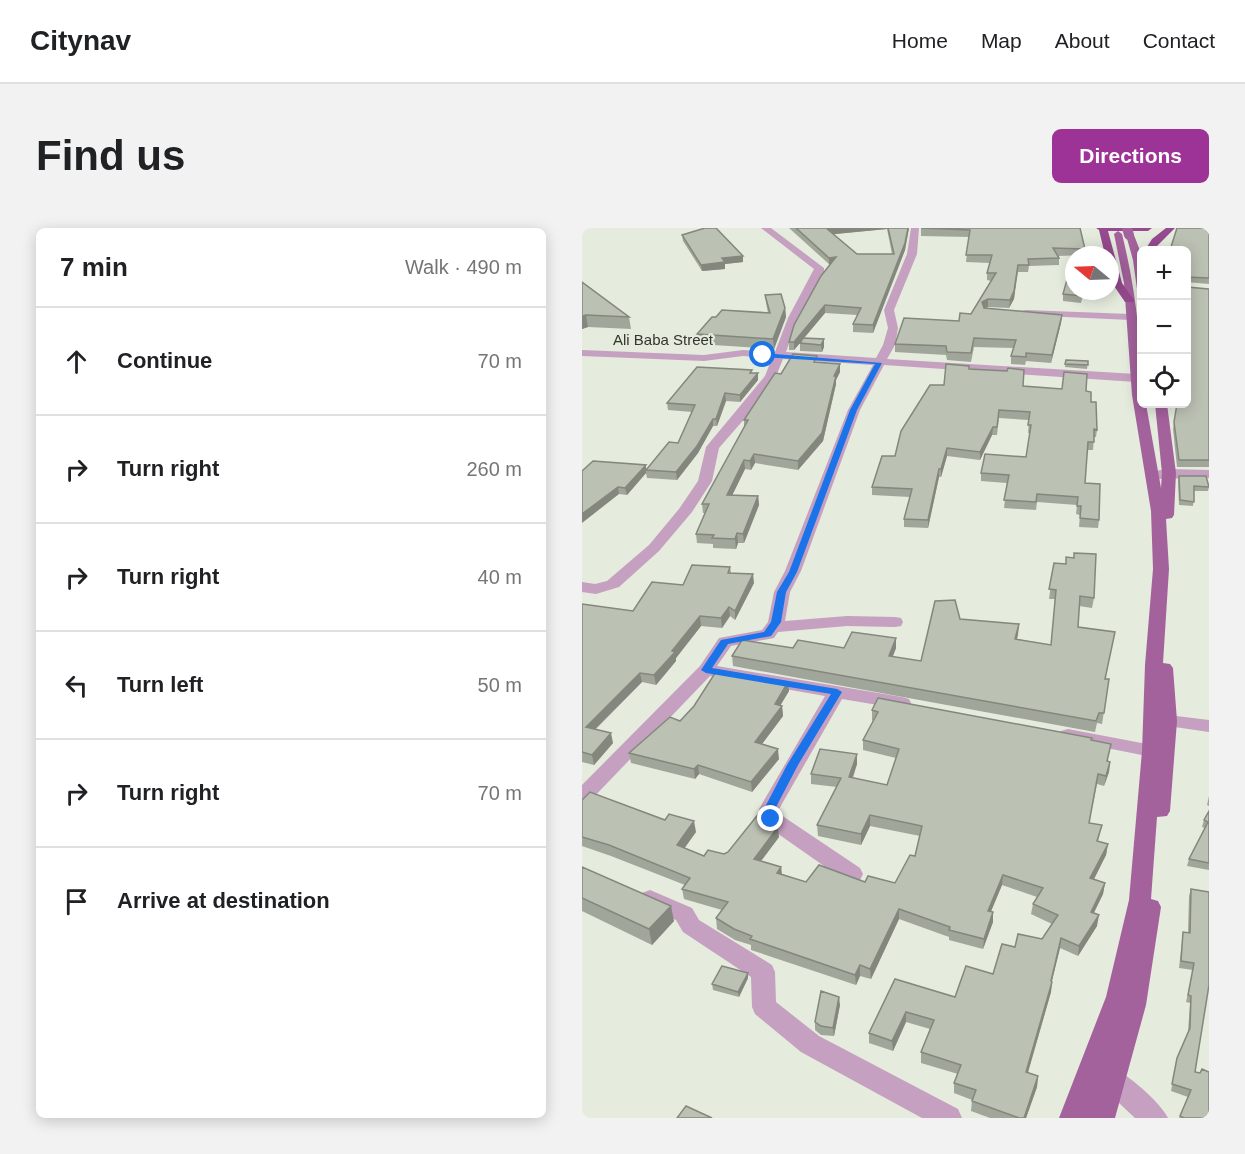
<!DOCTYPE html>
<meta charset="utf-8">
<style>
:root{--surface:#fff;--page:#f2f2f2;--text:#202124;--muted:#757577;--line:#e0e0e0;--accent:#9d3396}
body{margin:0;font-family:Helvetica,sans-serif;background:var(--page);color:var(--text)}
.controls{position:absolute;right:18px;top:18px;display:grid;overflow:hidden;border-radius:9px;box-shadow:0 3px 15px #0003}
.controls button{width:54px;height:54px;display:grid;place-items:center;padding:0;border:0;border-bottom:2px solid var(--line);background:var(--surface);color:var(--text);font:30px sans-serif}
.compass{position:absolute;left:483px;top:18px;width:54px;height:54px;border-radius:50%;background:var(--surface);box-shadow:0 3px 15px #0003;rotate:289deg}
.stop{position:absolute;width:18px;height:18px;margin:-14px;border:4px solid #1a73e8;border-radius:50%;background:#fff}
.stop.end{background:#1a73e8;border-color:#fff;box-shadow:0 2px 6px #0008}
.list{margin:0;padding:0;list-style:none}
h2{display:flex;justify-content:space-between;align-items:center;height:78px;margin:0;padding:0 24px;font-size:26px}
h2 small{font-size:20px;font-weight:400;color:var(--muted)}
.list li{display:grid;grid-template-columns:39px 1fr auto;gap:18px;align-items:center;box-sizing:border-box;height:108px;padding:0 24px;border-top:2px solid var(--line)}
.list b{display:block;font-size:22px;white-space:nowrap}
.list em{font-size:20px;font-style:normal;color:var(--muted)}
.icon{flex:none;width:33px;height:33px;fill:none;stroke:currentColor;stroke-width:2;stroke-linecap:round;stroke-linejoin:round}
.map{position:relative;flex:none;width:627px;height:890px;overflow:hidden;border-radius:9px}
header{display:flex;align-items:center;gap:36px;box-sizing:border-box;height:84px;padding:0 30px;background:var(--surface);border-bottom:2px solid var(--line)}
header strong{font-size:28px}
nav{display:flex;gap:33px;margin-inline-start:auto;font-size:21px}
.intro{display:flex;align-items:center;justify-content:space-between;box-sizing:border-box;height:144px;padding:0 36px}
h1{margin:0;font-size:42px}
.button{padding:15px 27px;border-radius:9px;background:var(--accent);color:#fff;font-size:21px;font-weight:700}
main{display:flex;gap:36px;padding:0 36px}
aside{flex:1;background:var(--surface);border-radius:9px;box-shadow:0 3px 15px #0003}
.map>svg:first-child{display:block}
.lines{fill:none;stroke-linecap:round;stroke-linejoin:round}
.minor{fill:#c5a0c0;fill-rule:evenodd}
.major{fill:#a4629d;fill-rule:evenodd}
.highway{fill:#964a8f;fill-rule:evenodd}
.major-bridge{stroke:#a4629d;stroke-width:10}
.wall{fill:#a1a69a;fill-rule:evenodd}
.shaded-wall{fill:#83877d}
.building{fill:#bbc1b3;stroke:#83877d;stroke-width:1.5}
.route{fill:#1a73e8}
.labels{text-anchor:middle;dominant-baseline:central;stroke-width:4.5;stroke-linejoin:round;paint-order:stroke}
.far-street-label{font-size:15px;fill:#33352f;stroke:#e5ebdd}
</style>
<header>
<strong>Citynav</strong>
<nav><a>Home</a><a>Map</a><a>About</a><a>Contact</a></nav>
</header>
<div class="intro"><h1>Find us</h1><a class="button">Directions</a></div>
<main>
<aside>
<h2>7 min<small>Walk · 490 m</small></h2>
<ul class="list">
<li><svg class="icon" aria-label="ahead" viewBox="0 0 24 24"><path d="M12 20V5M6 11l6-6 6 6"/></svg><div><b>Continue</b></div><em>70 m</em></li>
<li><svg class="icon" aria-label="right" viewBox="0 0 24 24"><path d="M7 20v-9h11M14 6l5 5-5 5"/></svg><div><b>Turn right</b></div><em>260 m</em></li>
<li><svg class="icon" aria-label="right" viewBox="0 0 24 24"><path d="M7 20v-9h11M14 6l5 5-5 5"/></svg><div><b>Turn right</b></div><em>40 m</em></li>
<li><svg class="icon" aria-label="left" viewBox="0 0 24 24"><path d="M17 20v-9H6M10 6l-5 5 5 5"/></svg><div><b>Turn left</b></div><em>50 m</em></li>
<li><svg class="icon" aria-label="right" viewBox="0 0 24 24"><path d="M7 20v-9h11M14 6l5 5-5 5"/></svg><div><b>Turn right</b></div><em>70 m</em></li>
<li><svg class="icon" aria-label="arrive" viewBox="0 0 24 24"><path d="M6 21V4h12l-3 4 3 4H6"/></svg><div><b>Arrive at destination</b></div></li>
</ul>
</aside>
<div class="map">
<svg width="627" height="890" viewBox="0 0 627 890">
<rect width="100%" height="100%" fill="#e5ebdd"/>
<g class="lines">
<!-- minor -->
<path class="minor" d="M179,0H189L242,40V44L216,90L204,124L294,130L301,117L306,100L302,82L325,26L329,0H337L335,26L312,82L316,100L313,117L305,131L554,146L560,149L554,154L302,137L278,182L219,343L208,364L203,393L265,388L313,389L319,390L321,394L319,398L313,399L265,398L196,404L192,410L149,418L135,438L320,469L327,471L329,475L327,479L320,481L260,471L197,581L199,587L278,640L281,646L278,652L270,654L262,652L182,596L177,581L243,468L128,448L7,574L0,576V557L118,438L137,410L180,402L186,394L192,364L203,343L266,182L291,137L201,131L193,151L171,181L137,220L130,253L110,284L77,323L37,359L14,366L0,364V354L13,356L25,353L67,317L97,281L116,253L124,219L183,148L190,130L161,128L122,133L0,128V122L122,127L161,122L193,124L206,90L232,41Z
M444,82L548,86L553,89L548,92L440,87V83Z
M587,241L627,242V250L570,251L563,247L565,244Z
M586,487L627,492V504L579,497L577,493L579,489Z
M486,501L570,517L577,518L580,523L577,528L570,529L479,511L476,507L479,503Z
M68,662L110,680L117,692L190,737L193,744L194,774L237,808L376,881L380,890H340L219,824L173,786L170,779L169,749L101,704L94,692L60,677L57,671L60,665Z
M530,840C546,846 578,874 586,890H553L521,860L517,852L521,844Z"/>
<!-- major -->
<path class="major" d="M536,3L540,6C554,62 560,118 560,176H564L579,260L580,245L573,176H585L594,245L592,287L590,290L584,291L587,341L581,435L588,436L591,440L595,493L588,583L585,588L575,589L569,671L576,673L579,679L564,777L533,890H505L518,850L505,890H477L524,769L547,672L560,523L563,437L571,341L569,283L550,167L542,55L532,6Z
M548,4L552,7L560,28V64L555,61L551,32L544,7Z"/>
<!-- highway -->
<path class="highway" d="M514,0H570L566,3H526L540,55L552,72L551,74H543L530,55L528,27H523L517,2Z
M584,0H593L571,22H563L570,11Z"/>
<!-- major-bridge -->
<path class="major-bridge" d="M545,0L547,7"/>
</g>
<!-- wall -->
<path class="wall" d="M207,0H327L323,22L291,105L271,104V96L275,87L243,85L222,110L242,111V119L240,124L218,123V115L212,122H207V114L248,37ZM305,1L310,26H275L251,6Z
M339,0H498L503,21L502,27L476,28L477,30V37L447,38L446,44H436L432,71L427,80L406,79L403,80L480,87L479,95L469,135L444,133L443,137L429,136V128L432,120L392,119L389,134L365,132L364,127L313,124V116L377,93L389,86L409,53L405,52V45L408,35L384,34L387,9L339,8Z
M627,0V56L604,54V22Z
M100,7L161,34L143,36V41L120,43L101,13Z
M0,54L47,89L49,101L6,99L0,101Z
M605,59L627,61V239H595L591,201L595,176H604Z
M492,63H502L499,75L481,73V66Z
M183,67L203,80L204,89L192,121L116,116L115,106L134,89L186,85L184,75Z
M484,132L506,133L505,141L483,139Z
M236,135L258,144L254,152V156L241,213L216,242L173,235L169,242L163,241L150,267L176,268L177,277L162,315H156L154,321L131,320V316L115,315L114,306L123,285H121L120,276L162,199V192L199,146Z
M387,141L441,158L504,163L509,174L515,202L514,209H512L511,222H505L503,255L517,292L516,300L497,299L498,287L494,286L495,277L455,274L454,282L422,280L425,255L399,253V245L444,229L448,205H446L447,192L417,190L415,207H410L398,232L365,228L359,249H357L346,300L322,299V291L328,269L290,267V259L313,228L362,157Z
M170,145H176V152L158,174L144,173L135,198H131L116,225L95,252L65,250L64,245L45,267L37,266L0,243L64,237V241L96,215L110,184L86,182L85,175Z
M597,248L627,259L626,263H612L611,278L597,277L596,253Z
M472,335L512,370L510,380L497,378L496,399L533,404L523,451H527L520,496L515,495L513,504L151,438L150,428L211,420H314L310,429L339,433L378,391L437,396L435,411L469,417L473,371H467Z
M148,339L149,345L172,355L153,392L148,388L140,400L119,398L94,430V433L74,457L60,454L14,501L31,515L12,537L0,534V376L51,383L101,357Z
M206,454L207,463L198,478H200L201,488L180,516L197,531L170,564L117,546L113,551L49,535L47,525L98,493Z
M290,482L510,513L526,533L528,534L527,544L522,558L515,556L507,595L520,597L516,613L526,616L524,627L512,651L523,655L521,666L512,685L515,698L496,728L478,720L470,753L469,764L446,845L456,848L455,859L444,890H408L389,883L390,872L372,865V855L376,846L339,835V824L348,801L324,794L311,823L287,815V805L313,751L373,769L411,746L433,719L460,711L470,696L449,686L451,676L455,669L420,657L409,683L411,694L401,721L367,712V709L317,691L289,751L278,748L274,757L169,722V717L153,712L135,701L134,690L140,682L102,671L100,661L103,657L29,628L0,618V572L114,604L102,620L122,628L142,626L197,609L179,633L199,639L200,646L224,654H283L313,655L333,628L338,608L288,598L279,617L236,608L235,597L255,559L229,556V546L275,526V536L271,550L305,557L314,530L281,522V512L291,493L290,492Z
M627,568V578L625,577Z
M627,583V642L605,638L607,631L623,600L620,599L622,592Z
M0,639L92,693L70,717L0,683Z
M609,661L627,664V661V757L613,844L627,890H597L606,869L589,863L595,830L606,804L608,775L604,774L611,742L597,740L601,704L606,705L607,668Z
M166,745V750L157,769L131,762L130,756Z
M258,777L252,808L239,807L233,802V794Z"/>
<!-- shaded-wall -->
<path class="shaded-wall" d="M244,0H305V1L244,7Z
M326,0H327L323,22L291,105V97Z
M161,28V34L143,36V41L120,43L119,37L140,30Z
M254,29L247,37V30Z
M436,37L432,71L427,80L428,72Z
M406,71V79L400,82V74Z
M243,77V85L212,122V114Z
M203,80L204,89L192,121L191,111Z
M4,87L6,99L0,101V88Z
M480,87L479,95L469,135L470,127Z
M242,111V119L240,124L239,117Z
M258,136V144L254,152V156L241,213L216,242V233L252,148Z
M176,145V152L158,174V167Z
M143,165L144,173L135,198L134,191Z
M131,191V198L116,225L95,252L94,244Z
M411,199L410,207L398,232V224Z
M365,220V228L359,249V241Z
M172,226L173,235L169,242L168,233Z
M162,232L163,241L146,276L145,267Z
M64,237V245L45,267L43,260Z
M357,241V249L346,300V292Z
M36,259L37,266L0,295V286Z
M176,268L177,277L162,315L161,306Z
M155,305L156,315L154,321L153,311Z
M171,346L172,355L153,392V383Z
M147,379L148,388L140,400L139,390Z
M118,388L119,398L94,430V433L74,457L72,447Z
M437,396L436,407L432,421L433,411Z
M314,410V420L307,439V428Z
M58,445L60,454L6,508L4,499Z
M206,454L207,463L193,486V476Z
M200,478L201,488L174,524L173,514Z
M29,505L31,515L12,537L10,527Z
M196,521L197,531L170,564L169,554Z
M275,526V536L267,559V549Z
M528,534L527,544L522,558L524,548Z
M116,537L117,546L113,551L112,541Z
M288,587V598L279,617V606Z
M112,593L114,604L97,628L95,617Z
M196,599L197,609L173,641L172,631Z
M526,616L524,627L507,661L508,650Z
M199,639L200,649L195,645Z
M421,647L420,657L405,693L406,683Z
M523,655L521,666L507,694L509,684Z
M89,678L92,693L70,717L67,701Z
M317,681V691L289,751L288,741Z
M411,684V694L401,721L402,711Z
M517,687L515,698L496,728L497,718Z
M479,710L478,720L467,764L469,753Z
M278,737V748L274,757L273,747Z
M166,745V750L157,769L156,764Z
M470,754L469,764L443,854L444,844Z
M257,769L258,777L252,808L251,800Z
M324,784V794L311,823L310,813Z
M456,848L455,859L444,890H442Z"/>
<!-- building -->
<path class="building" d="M123,0H134L161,28L140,30L143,34L119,37L100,7Z
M214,0H244L275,26H312L306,0H326L323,15L291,97L271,96L279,80L243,77L212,114H207L212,97L239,48L254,29L247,30Z
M339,0H498L503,21L471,20L477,30L446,31L447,37H436L432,63L428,72L406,71L400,74L402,80L480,87L470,127L444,125V129L429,128L434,112L392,110L389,125L365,124L364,118L313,116L322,90L377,93L378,85L389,86L414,45H405L410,27H384L388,2Z
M595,0H627V50L604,49V22H588Z
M486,48H492V63H501L500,68L481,66Z
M0,54L47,89L4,87L0,88Z
M604,58L605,59L627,61V232H597L592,194L595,176H604Z
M199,66L203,80L191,111L115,106L130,89H134L140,82L188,85L183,67Z
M221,110L242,111L239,117L218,115Z
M211,126L235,128L232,134L258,136L252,148H254L240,205L216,233L172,226L168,233L162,232L145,267L176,268L161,306L155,305L153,311L130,310L132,307L114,306L127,276H120L166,192H162L193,145L199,146Z
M484,132L506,133V137L483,136Z
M364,136L387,138V141L425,143L426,140L442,142L441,158L480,161L482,144L505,146L504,163L509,164V174H514L515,202L512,201V214H506L503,255L518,256L517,292L498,290L499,278H495L496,269L455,266L454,274L422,272L427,247L399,245L403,226L444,229L449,197H446L448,184L417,182L415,199H411L398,224L365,220L359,241H357L346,292L322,291L330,261L290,259L300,228H313L319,203L348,157H362Z
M115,139L170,142L168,145H176L158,167L143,165L134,191H131L115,218L94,244L64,242L87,214L96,215L113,177L85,175Z
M11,233L64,237L43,260L36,259L0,286V243Z
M597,248H624L627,259L612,258V274L598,272Z
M492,325L514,326L512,370L498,368L496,399L533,404L523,451H527L522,485H517L514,493L150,428L160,412L211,420L216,412L262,420L270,404L314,410L307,428L339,433L353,373L373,372L378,391L437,396L433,411L469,417L474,362L467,361L472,335L484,336V329L492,330Z
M110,337L148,339L146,345L171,346L153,383L147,379L139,390L118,388L90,423L93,424L72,447L58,445L4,499L29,505L10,527L0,524V376L51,383L70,354L101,357Z
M135,442L206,454L193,476L200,478L173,514L196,521L169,554L116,537L112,541L47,525L88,489L98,493L112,478Z
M296,470L510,510L509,512L529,516L525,533L528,534L524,548L516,546L507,595L520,597L515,613L526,616L508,650L523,655L509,684L517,687L497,718L479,710L469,753L470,754L444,844L456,848L442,890H437L390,873L394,862L372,855L379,837L339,824L352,792L324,784L310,813L287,805L313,751L373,769L384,738L411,746L420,716L433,719L436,706L460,711L476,687L451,676L461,660L421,647L406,683L411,684L402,711L367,702L368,699L317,681L288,741L278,737L273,747L168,711L170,708L152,701L134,690L146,674L100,661L108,650L27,617L0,609V572L8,564L83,592L87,586L112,593L95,617L122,628L126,622L142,626L146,624L178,584L196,599L172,631L199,639L195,645L224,654L237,637L283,654L286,648L313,655L328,627L333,628L340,598L288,587L279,606L235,597L259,550L229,546L238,521L275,526L267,549L305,557L317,521L281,512L296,484L290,482Z
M627,583V635L607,631L626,594L622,592Z
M0,639L89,678L67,701L0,670Z
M609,661L627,664V757L613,844L618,845L620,841L627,844V890H602L598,888L609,862L590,856L595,830L608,800L609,768L606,767L612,735L599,733L601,704L608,705Z
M140,738L166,745L156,764L130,756Z
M239,763L257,769L251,800L239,798L233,794Z
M104,878L130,890H95Z"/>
<!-- route -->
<path class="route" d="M181,125L300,135L275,182L215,344L204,364L199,394L189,408L146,416L130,440L255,461L260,464L216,537L193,581L195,591L189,595L184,591L182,581L205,537L249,466L124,445L119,442L139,412L182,404L189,394L195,364L207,344L268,182L293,136L179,129Z"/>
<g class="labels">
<!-- far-street labels -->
<g class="far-street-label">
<text x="81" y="111">Ali Baba Street</text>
</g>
</g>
</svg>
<div class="controls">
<button>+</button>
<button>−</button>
<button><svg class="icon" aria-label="locate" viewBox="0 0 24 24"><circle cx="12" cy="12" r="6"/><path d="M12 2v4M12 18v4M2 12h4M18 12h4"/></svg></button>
</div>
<svg class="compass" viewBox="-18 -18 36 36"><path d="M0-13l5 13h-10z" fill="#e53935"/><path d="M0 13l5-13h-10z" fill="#757577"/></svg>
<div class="stop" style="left:181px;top:127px"></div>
<div class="stop end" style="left:189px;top:591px"></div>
</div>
</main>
